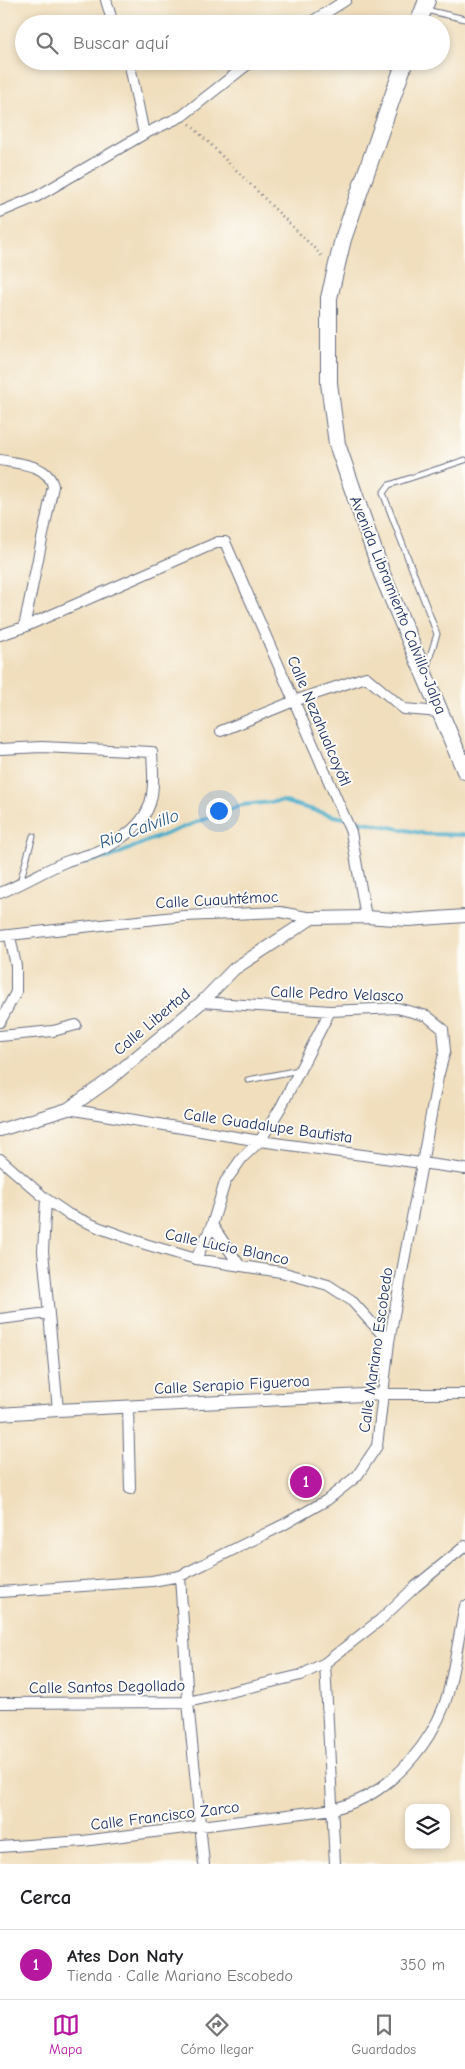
<!DOCTYPE html>
<html lang="es">
<meta charset="utf-8">
<style>
:root{--surface:#fff;--page:#f2f2f2;--text:#202124;--muted:#757577;--line:#e0e0e0;--accent:#b5179e}
body{margin:0;font-family:"Comic Neue",sans-serif;background:var(--page);color:var(--text)}
.controls{position:absolute;right:15px;bottom:15px;display:grid;overflow:hidden;border-radius:10px;box-shadow:0 2px 8px #0003}
.controls button{width:45px;height:45px;display:grid;place-items:center;padding:0;border:0;border-bottom:1px solid var(--line);background:var(--surface);color:var(--text);font:25px sans-serif}
.you{position:absolute;left:218px;top:810px;width:18px;height:18px;margin:-12px;border:4px solid #fff;border-radius:50%;background:#1a73e8;box-shadow:0 0 0 8px #1a73e833}
.badge{display:grid;place-items:center;width:32px;height:32px;border-radius:50%;background:var(--accent);color:#fff;font-size:16px;font-weight:700}
.pin{position:absolute;translate:-50% -50%;border:2px solid #fff;box-shadow:0 1px 5px #0006}
.list{margin:0;padding:0;list-style:none}
h2{display:flex;justify-content:space-between;align-items:center;height:65px;margin:0;padding:0 20px;font-size:21px}
h2 small{font-size:16px;font-weight:400;color:var(--muted)}
.list li{display:grid;grid-template-columns:32px 1fr auto;gap:15px;align-items:center;box-sizing:border-box;height:70px;padding:0 20px;border-top:1px solid var(--line)}
.list b{display:block;font-size:19px;white-space:nowrap}
.list p{margin:0;font-size:16px;white-space:nowrap;color:var(--muted)}
.list em{font-size:16px;font-style:normal;color:var(--muted)}
.icon{flex:none;width:28px;height:28px;fill:none;stroke:currentColor;stroke-width:2;stroke-linecap:round;stroke-linejoin:round}
.map{position:relative;flex:none;width:465px;height:1864px;overflow:hidden}
.search{position:absolute;background:var(--surface);box-shadow:0 2px 8px #0003;left:15px;right:15px;top:15px;height:55px;display:flex;align-items:center;gap:12px;box-sizing:border-box;padding:0 18px;border-radius:28px;color:var(--muted);font-size:19px}
.sheet{height:135px;background:var(--surface)}
nav{display:flex;justify-content:space-around;align-items:center;box-sizing:border-box;height:70px;border-top:1px solid var(--line);background:var(--surface);font-size:14px;color:var(--muted)}
nav a{display:grid;justify-items:center;gap:2px}
nav .on{color:var(--accent)}
.map>svg:first-child{display:block}
.lines{fill:none;stroke-linecap:round;stroke-linejoin:round}
.stream{stroke:#4badca;stroke-width:4}
.service-casing{stroke:#666c7f;stroke-width:7}
.minor-casing{stroke:#666c7f;stroke-width:12}
.tertiary-casing{stroke:#666c7f;stroke-width:14}
.primary-casing{stroke:#666c7f;stroke-width:18}
.path{stroke:#666c7f;stroke-width:2.5;stroke-dasharray:1 4;stroke-linecap:butt}
.service{stroke:#fff;stroke-width:5}
.minor{stroke:#fff;stroke-width:10}
.tertiary{stroke:#fff;stroke-width:12}
.primary{stroke:#fff;stroke-width:16}
.labels{text-anchor:middle;dominant-baseline:central;stroke-width:4;stroke-linejoin:round;paint-order:stroke}
.street-label{font-size:16px;fill:#1b2f5e;stroke:#fdfcf7}
.water-label{font-size:18px;font-style:italic;fill:#2c5b84;stroke:#fdfcf7}
</style>
<div class="map">
<svg width="465" height="1864" viewBox="0 0 465 1864">
<rect width="100%" height="100%" fill="#fdfcf7"/>
<filter id="ink" filterUnits="userSpaceOnUse"><feTurbulence type="fractalNoise" baseFrequency=".02" numOctaves="2"/><feDisplacementMap in="SourceGraphic" scale="10" xChannelSelector="R" yChannelSelector="G"/><feConvolveMatrix kernelMatrix="1 2 1 2 8 2 1 2 1" color-interpolation-filters="sRGB"/></filter>
<filter id="wash" filterUnits="userSpaceOnUse"><feTurbulence type="fractalNoise" baseFrequency=".0096" numOctaves="4" result="noise"/><feDisplacementMap in="SourceGraphic" scale="20" xChannelSelector="R" yChannelSelector="G"/><feGaussianBlur stdDeviation="1.12" result="paint"/><feColorMatrix in="noise" values="0 0 0 0 0 0 0 0 0 0 0 0 0 0 0 0 0 1.4 0 .05"/><feComposite in="paint" operator="in"/></filter>
<g filter="url(#wash)">
<rect width="100%" height="100%" fill="#f0debc"/>
<g class="lines">
<!-- stream -->
<path class="stream" d="M49,874L77,864L111,857L150,840L242,805L282,801L334,816L426,834L465,835"/>
</g>
</g>
<g filter="url(#ink)">
<g class="lines">
<!-- service casing -->
<g class="service-casing">
<path id="service" d="M426,10L465,19
M426,669L437,634L383,493L389,485L465,460
M20,882L33,836
M248,1080L299,1070"/>
</g>
<!-- minor casing -->
<g class="minor-casing">
<path id="minor" d="M106,0L113,24
M308,24L346,0
M129,61L144,134
M0,212L36,197L144,134L182,116L252,61
M0,460C19,464 48,464 53,486L24,627
M0,635L24,627L218,542H225L351,832L366,917
M221,731L294,701L366,677L404,709L440,712
M0,749L42,747L152,752C154,788 157,813 124,836C115,843 105,849 94,853C85,856 75,858 65,862C43,871 23,884 0,893
M0,936L184,916L280,912L312,918
M0,1022L16,992V966L10,936
M0,1036L53,1031L76,1025
M68,1109L260,1141L465,1169
M0,1159L46,1199L68,1214L100,1228L145,1244L196,1259L281,1272L328,1285L351,1300L389,1342
M46,1199L43,1251L58,1410
M212,1225L240,1266
M196,1259L212,1225L225,1182L242,1158L260,1141L281,1107L330,1011
M0,1319L48,1313
M384,1394H465
M128,1407L130,1489
M180,1576L188,1702L204,1864
M0,1592L152,1581L180,1576L283,1525L327,1500L357,1476L377,1446L389,1342L438,1077L445,1051L443,1029L427,1016L397,1008L330,1011L202,1002
M325,1663L335,1864
M0,1703L188,1702L301,1675L325,1663L380,1620L415,1587L465,1546
M0,1847L83,1841L334,1809C350,1804 365,1799 379,1789C410,1767 439,1729 448,1693C455,1664 459,1635 465,1606"/>
</g>
<!-- tertiary casing -->
<g class="tertiary-casing">
<path id="tertiary" d="M0,1130L68,1109L109,1080L202,1002L234,969L312,918L366,917L408,920L465,916
M0,1414L58,1410L384,1394"/>
</g>
<!-- primary casing -->
<g class="primary-casing">
<path id="primary" d="M418,24L427,0
M405,61L343,239L329,298V383L337,444L382,574L465,771"/>
</g>
<!-- path -->
<path class="path" d="M190,124L324,258"/>
<!-- service -->
<use href="#service" class="service"/>
<!-- minor -->
<use href="#minor" class="minor"/>
<!-- tertiary -->
<use href="#tertiary" class="tertiary"/>
<!-- primary -->
<use href="#primary" class="primary"/>
</g>
</g>
<g class="labels">
<!-- street labels -->
<g class="street-label">
<text transform="translate(398 605) rotate(68)">Avenida Libramiento Calvillo-Jalpa</text>
<text transform="translate(319 721) rotate(67)">Calle Nezahualcoyótl</text>
<text transform="translate(217 900) rotate(-3)">Calle Cuauhtémoc</text>
<text transform="translate(337 994) rotate(2)">Calle Pedro Velasco</text>
<text transform="translate(152 1022) rotate(-40)">Calle Libertad</text>
<text transform="translate(268 1126) rotate(8)">Calle Guadalupe Bautista</text>
<text transform="translate(227 1247) rotate(12)">Calle Lucio Blanco</text>
<text transform="translate(376 1350) rotate(-82)">Calle Mariano Escobedo</text>
<text transform="translate(232 1385) rotate(-3)">Calle Serapio Figueroa</text>
<text transform="translate(107 1687) rotate(-1)">Calle Santos Degollado</text>
<text transform="translate(165 1816) rotate(-7)">Calle Francisco Zarco</text>
</g>
<!-- water labels -->
<g class="water-label">
<text transform="translate(139 829) rotate(-20)">Rio Calvillo</text>
</g>
</g>
</svg>
<div class="controls">
<button><svg class="icon" aria-label="layers" viewBox="0 0 24 24"><path d="M12 4l9 5-9 5-9-5zM3 14l9 5 9-5"/></svg></button>
</div>
<div class="you"></div>
<div class="pin badge" style="left:306px;top:1482px">1</div>
<div class="search"><svg class="icon" aria-label="search" viewBox="0 0 24 24"><circle cx="10" cy="10" r="6"/><path d="M15 15l6 6"/></svg>Buscar aquí</div>
</div>
<section class="sheet">
<h2>Cerca<small></small></h2>
<ul class="list">
<li><span class="badge">1</span><div><b>Ates Don Naty</b><p>Tienda · Calle Mariano Escobedo</p></div><em>350 m</em></li>
</ul>
</section>
<nav>
<a class="on"><svg class="icon" aria-label="map" viewBox="0 0 24 24"><path d="M3 6l6-2 6 2 6-2v14l-6 2-6-2-6 2zM9 4v14M15 6v14"/></svg>Mapa</a>
<a><svg class="icon" aria-label="directions" viewBox="0 0 24 24"><path d="M12 3l9 9-9 9-9-9zM9 14v-3h6M13 9l2 2-2 2"/></svg>Cómo llegar</a>
<a><svg class="icon" aria-label="saved" viewBox="0 0 24 24"><path d="M7 4h10v16l-5-4-5 4z"/></svg>Guardados</a>
</nav>
